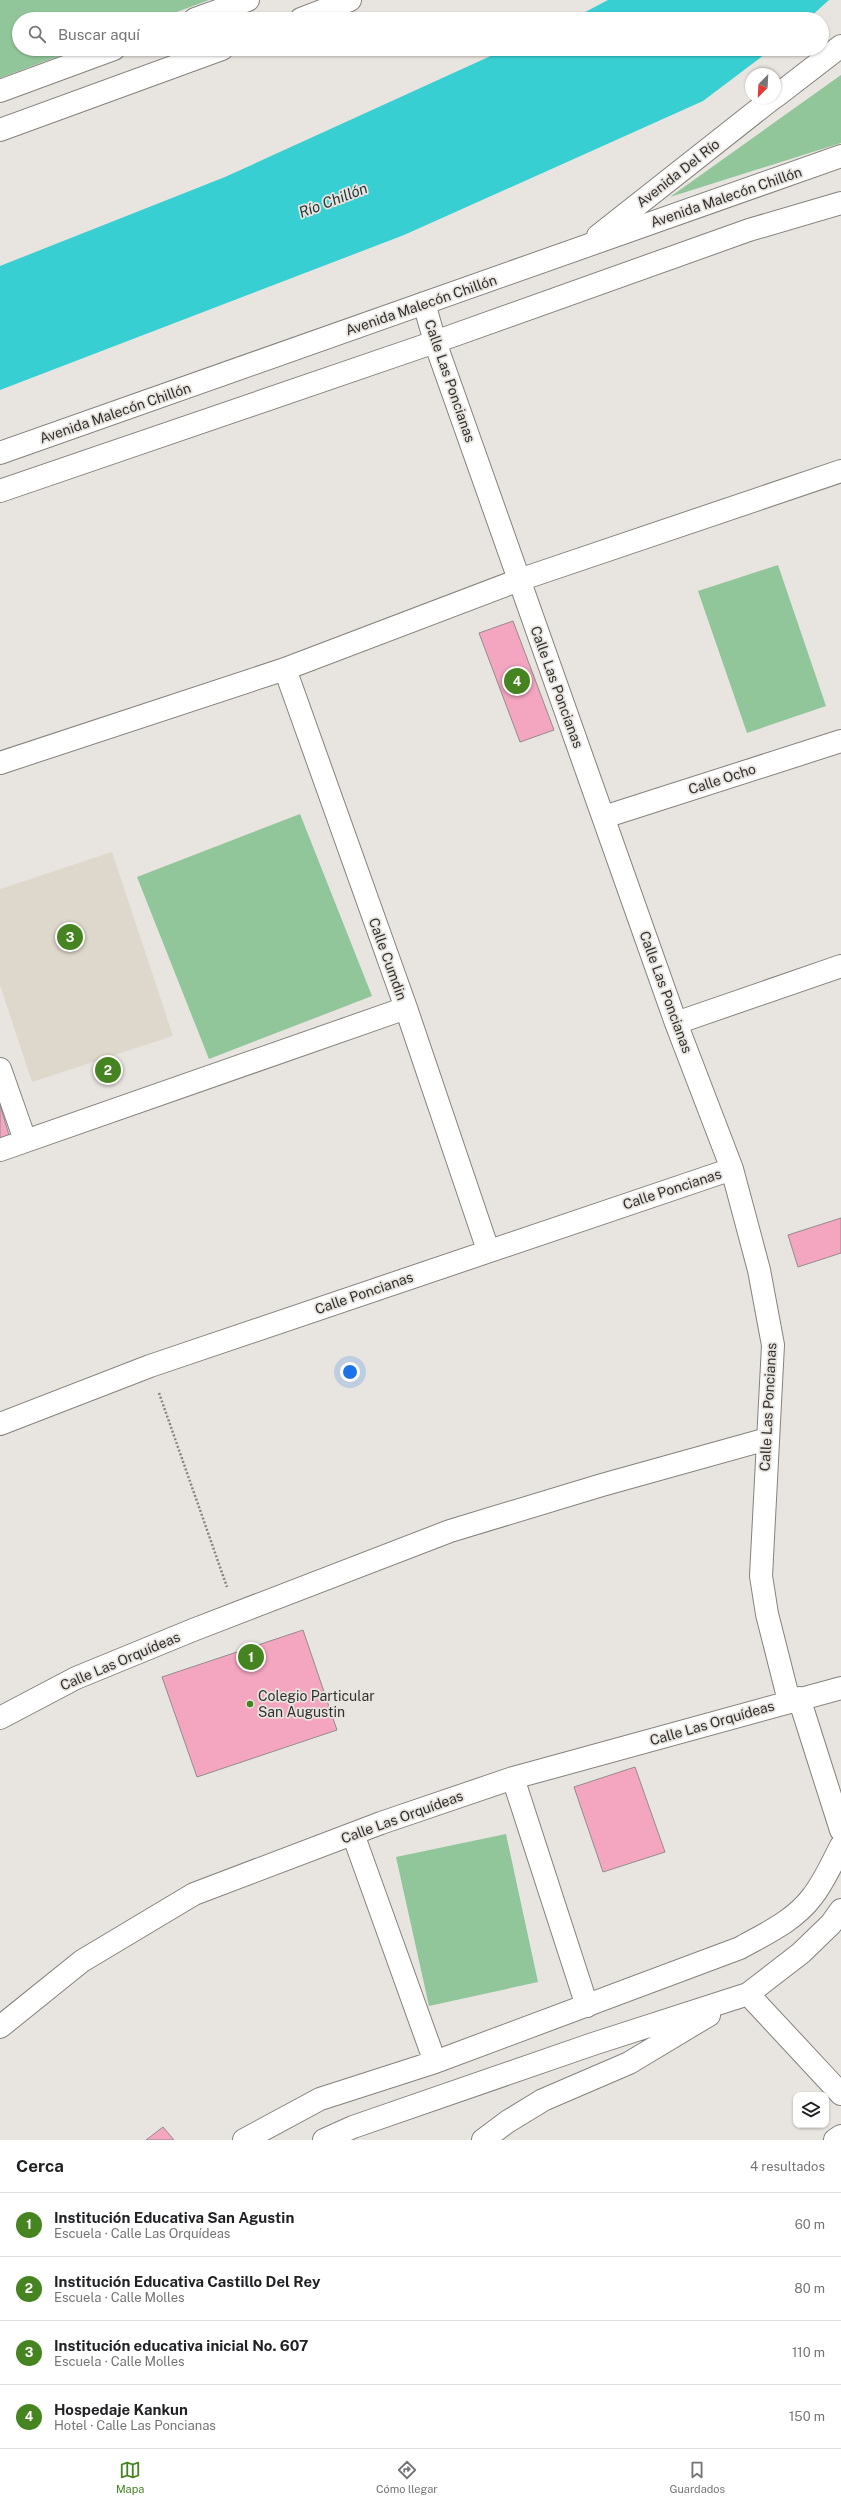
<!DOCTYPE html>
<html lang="es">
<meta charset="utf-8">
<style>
:root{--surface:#fff;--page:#f2f2f2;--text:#202124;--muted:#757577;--line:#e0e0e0;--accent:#468422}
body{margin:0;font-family:"Public Sans",sans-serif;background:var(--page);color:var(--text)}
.controls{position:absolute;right:12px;bottom:12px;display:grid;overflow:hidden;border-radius:8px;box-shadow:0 1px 3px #0004}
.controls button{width:36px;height:36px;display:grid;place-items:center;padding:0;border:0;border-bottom:1px solid var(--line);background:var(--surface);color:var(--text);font:20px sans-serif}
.compass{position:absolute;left:745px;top:68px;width:36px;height:36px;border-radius:50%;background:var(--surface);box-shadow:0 1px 3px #0004;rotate:204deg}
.you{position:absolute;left:350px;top:1372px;width:14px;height:14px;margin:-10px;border:3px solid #fff;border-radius:50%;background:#1a73e8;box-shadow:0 0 0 6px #1a73e833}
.badge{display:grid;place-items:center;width:26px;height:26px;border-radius:50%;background:var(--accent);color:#fff;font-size:13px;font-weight:700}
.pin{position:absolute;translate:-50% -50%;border:2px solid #fff;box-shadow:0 1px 4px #0006}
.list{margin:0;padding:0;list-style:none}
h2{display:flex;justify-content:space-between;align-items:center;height:52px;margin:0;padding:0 16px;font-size:17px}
h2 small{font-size:13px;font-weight:400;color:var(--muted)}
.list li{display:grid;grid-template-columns:26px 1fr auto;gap:12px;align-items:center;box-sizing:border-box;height:64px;padding:0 16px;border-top:1px solid var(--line)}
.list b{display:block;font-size:15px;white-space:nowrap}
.list p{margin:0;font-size:13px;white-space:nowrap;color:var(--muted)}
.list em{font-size:13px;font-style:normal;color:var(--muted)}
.icon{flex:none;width:22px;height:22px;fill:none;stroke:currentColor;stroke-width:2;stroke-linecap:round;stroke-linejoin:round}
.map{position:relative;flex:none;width:841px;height:2140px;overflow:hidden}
.search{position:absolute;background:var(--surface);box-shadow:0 1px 3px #0004;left:12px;right:12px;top:12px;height:44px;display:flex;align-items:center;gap:10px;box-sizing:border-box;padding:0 14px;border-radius:22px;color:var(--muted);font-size:15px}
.sheet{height:308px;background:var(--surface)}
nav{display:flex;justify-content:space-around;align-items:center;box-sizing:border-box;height:56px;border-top:1px solid var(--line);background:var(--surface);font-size:11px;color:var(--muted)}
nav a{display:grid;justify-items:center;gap:2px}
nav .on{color:var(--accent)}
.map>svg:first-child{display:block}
.built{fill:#ded8cc}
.green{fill:#91c59a}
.water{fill:#38cfd2}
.building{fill:#f4a6c0;stroke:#928c8d}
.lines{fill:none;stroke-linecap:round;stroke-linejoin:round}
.minor-casing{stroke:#85827d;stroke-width:24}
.major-casing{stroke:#85827d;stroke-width:24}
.path{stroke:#888581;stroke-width:2.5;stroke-dasharray:2 2;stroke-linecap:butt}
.minor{stroke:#fff;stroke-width:22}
.major{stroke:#fff;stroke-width:22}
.poi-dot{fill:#468422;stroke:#e8e4df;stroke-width:1.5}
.labels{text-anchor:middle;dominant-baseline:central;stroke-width:3.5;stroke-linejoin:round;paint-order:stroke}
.street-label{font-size:14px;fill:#32302e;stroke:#e8e4df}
.poi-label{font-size:14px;fill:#32302e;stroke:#e8e4df;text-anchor:start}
.water-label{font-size:15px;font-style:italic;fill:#1e3637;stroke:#e8e4df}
</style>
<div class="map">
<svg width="841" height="2140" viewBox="0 0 841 2140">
<rect width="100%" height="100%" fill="#e8e4df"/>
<!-- built -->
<path class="built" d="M112,852L173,1036L32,1082L0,985V889Z"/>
<!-- green -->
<path class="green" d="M0,0H209L158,19H19V49H78L0,78Z
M841,75V143L670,197Z
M778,565L826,706L747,733L698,591Z
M300,814L372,996L209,1059L137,877Z
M506,1834L538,1982L429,2006L396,1857Z"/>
<!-- water -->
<path class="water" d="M608,0H829L808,19H572Z
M506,49H772L703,101L404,235L0,390V266L225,177Z"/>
<!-- building -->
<path class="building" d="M513,621L554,730L520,742L479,633Z
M0,1105L9,1135L0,1138Z
M841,1218V1253L798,1267L788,1235Z
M303,1630L337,1730L197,1777L162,1677Z
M635,1767L665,1852L603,1872L574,1787Z
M163,2127L174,2140H146Z"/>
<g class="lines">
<!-- minor casing -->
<g class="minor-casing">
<path id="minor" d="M775,97L841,46
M598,236L773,98
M424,303L435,342L676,1023L732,1169L759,1270L773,1345L761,1576L767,1614L789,1701
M0,453L841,156
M0,491L435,342L749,230L841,203
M285,669L406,1008L488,1250
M0,763L285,669L519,580L841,471
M604,817L841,741
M676,1023L841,966
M0,1069L25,1140
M0,1150L406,1008
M0,1424L150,1366L732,1169
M799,1698L841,1830
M0,1718L76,1678L193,1630L450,1531L602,1485L767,1439
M513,1778L587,2006
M353,1834L435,2062
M748,1994L841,2094
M0,2027L82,1961L194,1894L381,1823L513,1778L841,1688
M244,2140L320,2099L435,2062L740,1948C765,1934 794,1921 812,1897C824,1882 832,1863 841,1846
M324,2140L353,2127L593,2044L748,1994L801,1953L831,1924L841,1910
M483,2140L507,2122L543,2100L629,2063L709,2015
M835,2140L841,2136"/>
</g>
<!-- major casing -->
<g class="major-casing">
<path id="major" d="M195,19L248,0
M301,19L350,0
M0,91L114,49
M0,130L222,49"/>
</g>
<!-- path -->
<path class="path" d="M159,1393L227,1587"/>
<!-- minor -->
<use href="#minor" class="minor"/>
<!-- major -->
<use href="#major" class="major"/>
</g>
<!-- markers -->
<circle class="poi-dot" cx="250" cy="1704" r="4"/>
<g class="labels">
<!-- street labels -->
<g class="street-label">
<text transform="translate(678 173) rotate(-38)">Avenida Del Río</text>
<text transform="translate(726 197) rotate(-19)">Avenida Malecón Chillón</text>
<text transform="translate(421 305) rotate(-19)">Avenida Malecón Chillón</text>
<text transform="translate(450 381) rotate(71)">Calle Las Poncianas</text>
<text transform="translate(115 413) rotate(-19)">Avenida Malecón Chillón</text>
<text transform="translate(557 687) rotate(70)">Calle Las Poncianas</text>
<text transform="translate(722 779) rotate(-18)">Calle Ocho</text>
<text transform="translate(388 959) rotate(70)">Calle Cumdin</text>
<text transform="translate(666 992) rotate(70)">Calle Las Poncianas</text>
<text transform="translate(672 1189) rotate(-18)">Calle Poncianas</text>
<text transform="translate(364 1293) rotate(-19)">Calle Poncianas</text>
<text transform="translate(768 1407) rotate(-87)">Calle Las Poncianas</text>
<text transform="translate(120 1661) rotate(-23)">Calle Las Orquídeas</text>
<text transform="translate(712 1723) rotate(-16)">Calle Las Orquídeas</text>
<text transform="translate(402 1817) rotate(-20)">Calle Las Orquídeas</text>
</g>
<!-- poi labels -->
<g class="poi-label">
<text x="258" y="1696">Colegio Particular<tspan x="258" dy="16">San Augustin</tspan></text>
</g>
<!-- water labels -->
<g class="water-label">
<text transform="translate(333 200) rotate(-21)">Río Chillón</text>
</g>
</g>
</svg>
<div class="controls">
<button><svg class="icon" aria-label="layers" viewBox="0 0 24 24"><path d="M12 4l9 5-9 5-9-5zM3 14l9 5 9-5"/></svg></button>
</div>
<svg class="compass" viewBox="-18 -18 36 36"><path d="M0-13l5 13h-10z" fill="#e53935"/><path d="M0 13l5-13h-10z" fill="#757577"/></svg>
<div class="you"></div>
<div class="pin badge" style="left:251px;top:1657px">1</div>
<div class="pin badge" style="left:108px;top:1070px">2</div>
<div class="pin badge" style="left:70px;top:937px">3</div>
<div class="pin badge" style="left:517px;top:681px">4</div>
<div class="search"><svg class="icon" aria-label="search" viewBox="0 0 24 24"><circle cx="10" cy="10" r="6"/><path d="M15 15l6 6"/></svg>Buscar aquí</div>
</div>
<section class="sheet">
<h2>Cerca<small>4 resultados</small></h2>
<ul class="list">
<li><span class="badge">1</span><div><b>Institución Educativa San Agustin</b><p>Escuela · Calle Las Orquídeas</p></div><em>60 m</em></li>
<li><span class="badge">2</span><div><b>Institución Educativa Castillo Del Rey</b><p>Escuela · Calle Molles</p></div><em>80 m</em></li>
<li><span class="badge">3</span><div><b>Institución educativa inicial No. 607</b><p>Escuela · Calle Molles</p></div><em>110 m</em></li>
<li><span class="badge">4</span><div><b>Hospedaje Kankun</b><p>Hotel · Calle Las Poncianas</p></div><em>150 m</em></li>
</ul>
</section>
<nav>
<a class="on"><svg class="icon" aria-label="map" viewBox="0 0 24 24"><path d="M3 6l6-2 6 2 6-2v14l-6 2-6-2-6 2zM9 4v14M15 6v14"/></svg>Mapa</a>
<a><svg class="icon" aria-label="directions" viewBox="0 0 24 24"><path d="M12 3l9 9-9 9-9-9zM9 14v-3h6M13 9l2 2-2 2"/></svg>Cómo llegar</a>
<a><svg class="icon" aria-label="saved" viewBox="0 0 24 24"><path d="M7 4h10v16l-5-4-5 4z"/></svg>Guardados</a>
</nav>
